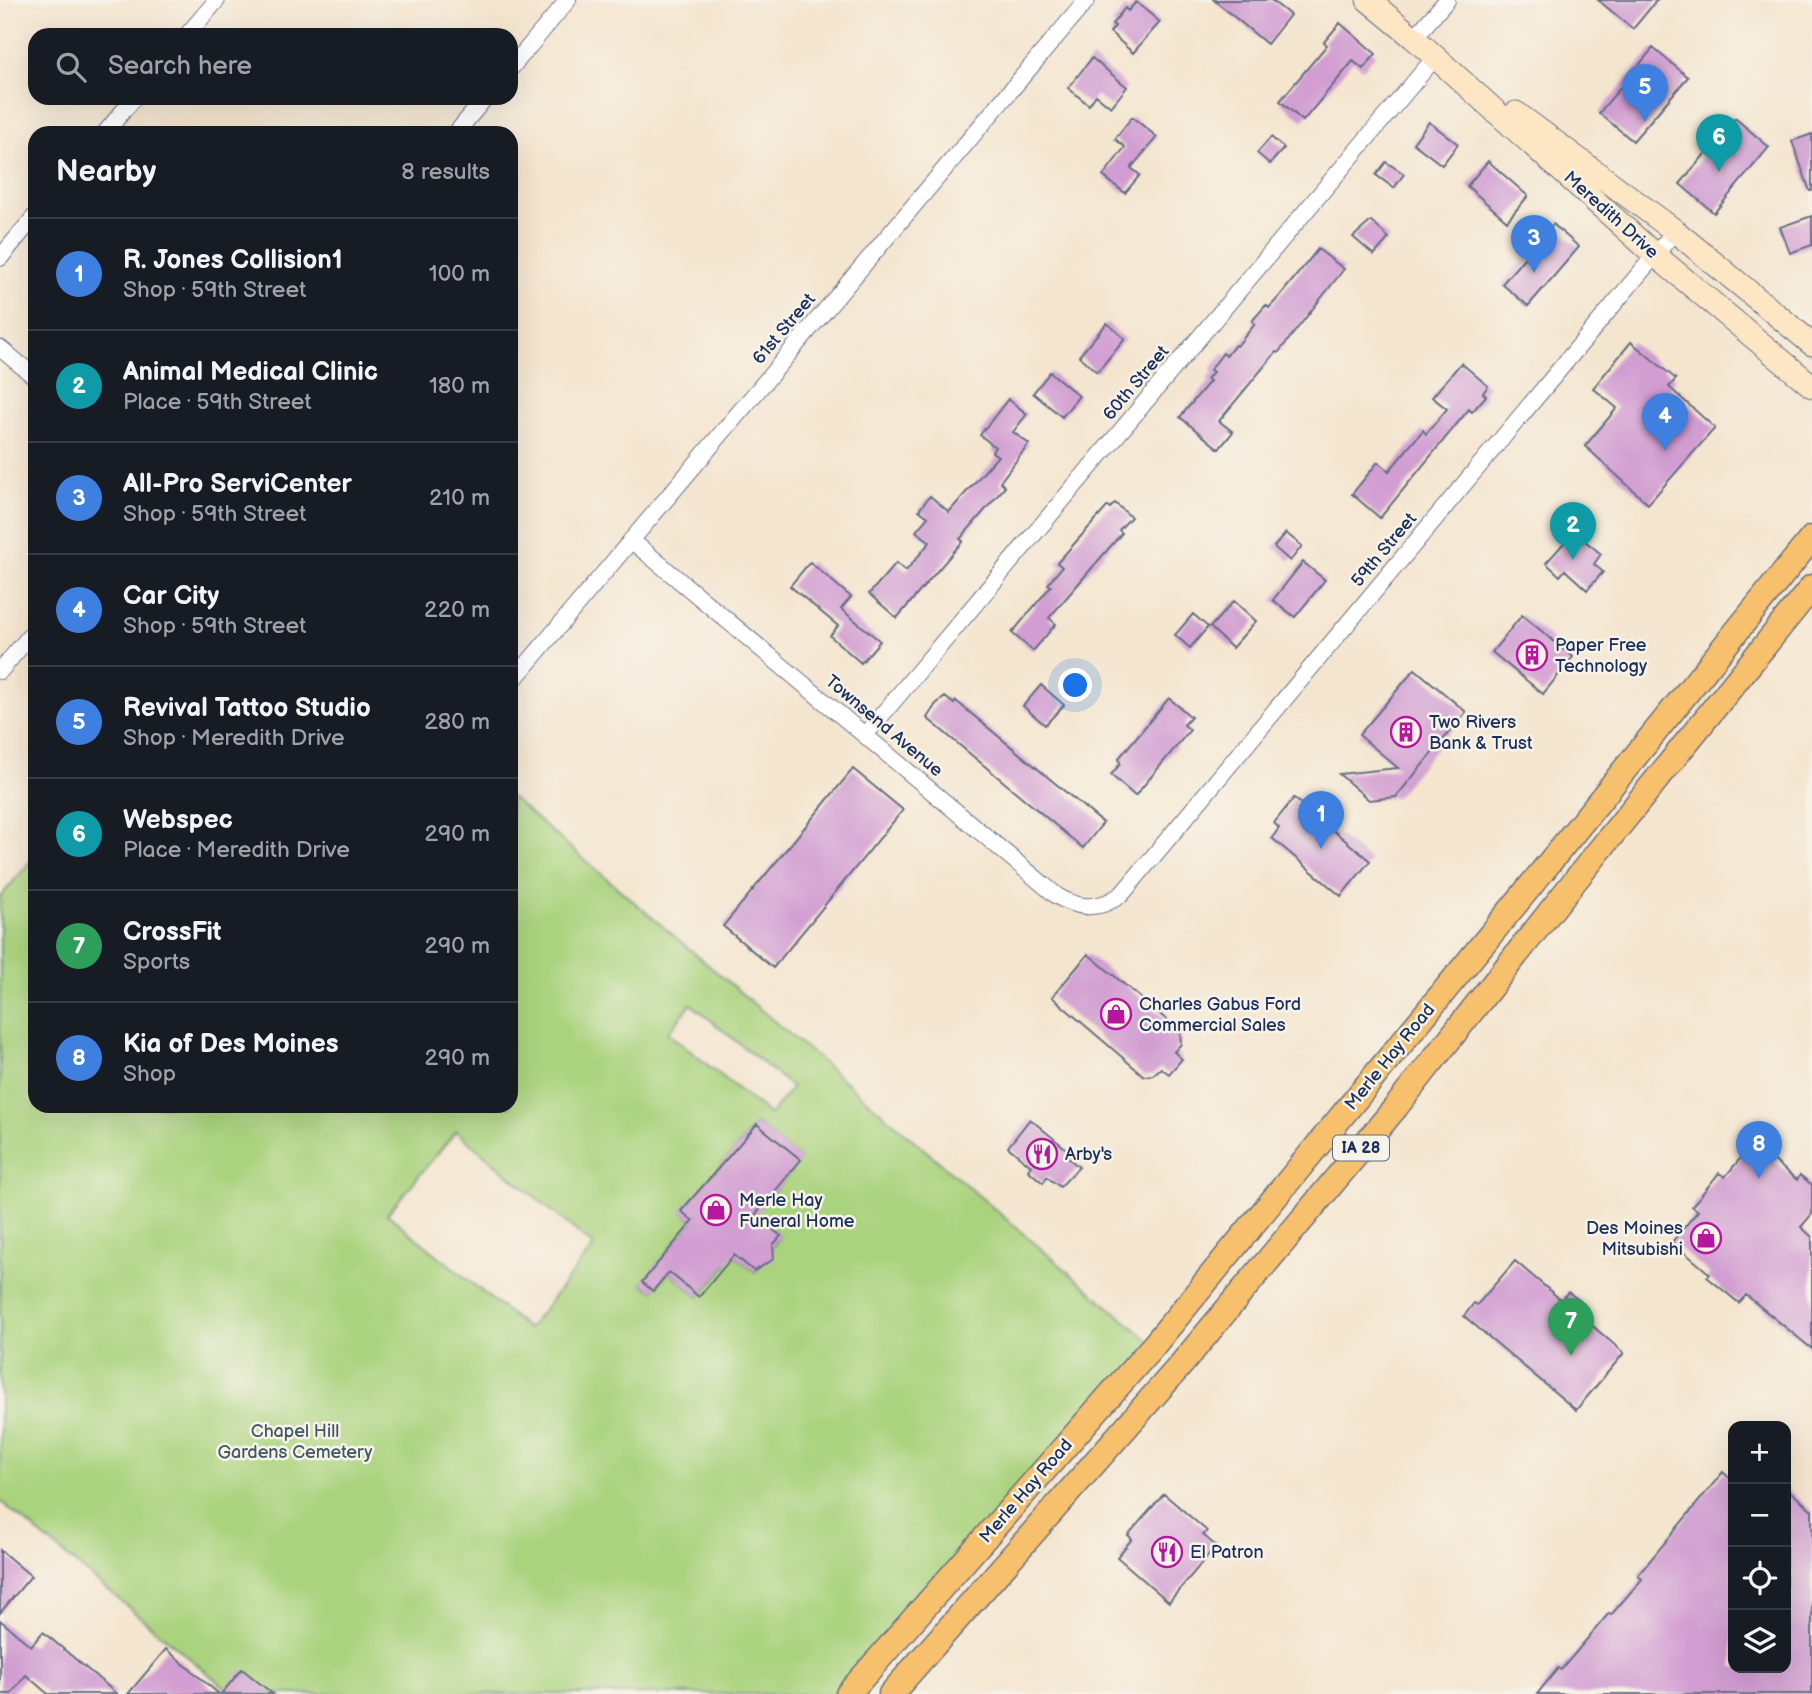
<!DOCTYPE html>
<meta charset="utf-8">
<style>
:root{--surface:#171b24;--page:#242831;--text:#f1f3f6;--muted:#9ea1a6;--line:#363941;--accent:#d690ce}
body{margin:0;font-family:"Balsamiq Sans",sans-serif;background:var(--page);color:var(--text)}
.controls{position:absolute;right:21px;bottom:21px;display:grid;overflow:hidden;border-radius:14px;box-shadow:0 7px 28px #0002}
.controls button{width:63px;height:63px;display:grid;place-items:center;padding:0;border:0;border-bottom:2px solid var(--line);background:var(--surface);color:var(--text);font:35px sans-serif}
.you{position:absolute;left:1076px;top:686px;width:24px;height:24px;margin:-18px;border:5px solid #fff;border-radius:50%;background:#1a73e8;box-shadow:0 0 0 10px #1a73e833}
.badge{display:grid;place-items:center;width:46px;height:46px;border-radius:50%;background:var(--accent);color:#fff;font-size:23px;font-weight:700}
.pin{position:absolute;translate:-50% -58px;filter:drop-shadow(0 2px 4px #0008)}
.pin::after{content:'';position:absolute;top:37px;width:24px;height:21px;background:inherit;clip-path:polygon(0 0,100% 0,50% 100%)}
.list{margin:0;padding:0;list-style:none}
h2{display:flex;justify-content:space-between;align-items:center;height:91px;margin:0;padding:0 28px;font-size:30px}
h2 small{font-size:23px;font-weight:400;color:var(--muted)}
.list li{display:grid;grid-template-columns:46px 1fr auto;gap:21px;align-items:center;box-sizing:border-box;height:112px;padding:0 28px;border-top:2px solid var(--line)}
.list b{display:block;font-size:26px;white-space:nowrap}
.list p{margin:0;font-size:23px;white-space:nowrap;color:var(--muted)}
.list em{font-size:23px;font-style:normal;color:var(--muted)}
.icon{flex:none;width:38px;height:38px;fill:none;stroke:currentColor;stroke-width:2;stroke-linecap:round;stroke-linejoin:round}
.map{position:relative;flex:none;width:1812px;height:1694px;overflow:hidden}
.search{position:absolute;background:var(--surface);box-shadow:0 7px 28px #0002;left:28px;top:28px;width:490px;height:77px;display:flex;align-items:center;gap:18px;box-sizing:border-box;padding:0 24px;border-radius:21px;color:var(--muted);font-size:26px}
.panel{position:absolute;background:var(--surface);box-shadow:0 7px 28px #0002;left:28px;top:126px;width:490px;height:987px;border-radius:21px}
.map>svg:first-child{display:block}
.green{fill:#aad37e;stroke:#62816e;stroke-width:2;fill-rule:evenodd}
.building{fill:#d19dd2}
.lines{fill:none;stroke-linecap:round;stroke-linejoin:round}
.street-casing{stroke:#676f86;stroke-width:18}
.secondary-casing{stroke:#676f86;stroke-width:25}
.primary-casing{stroke:#676f86;stroke-width:27}
.street{stroke:#fff;stroke-width:16}
.secondary{stroke:#fce6c4;stroke-width:23}
.primary{stroke:#f7c06c;stroke-width:24}
.labels{text-anchor:middle;dominant-baseline:central;stroke-width:5;stroke-linejoin:round;paint-order:stroke}
.shield{fill:#f7f3e8;stroke:#5d6a87;stroke-width:2}
.shield-label{font-size:16px;font-weight:bold;fill:#1b2f5e}
.street-label{font-size:18px;fill:#1b2f5e;stroke:#f7f3e8}
.poi-label{font-size:18px;fill:#1b2f5e;stroke:#f7f3e8;text-anchor:start}
.park-label{font-size:18px;fill:#3f5866;stroke:#f7f3e8}
</style>
<div class="map">
<svg width="1812" height="1694" viewBox="0 0 1812 1694">
<rect width="100%" height="100%" fill="#f7f3e8"/>
<filter id="ink" filterUnits="userSpaceOnUse"><feTurbulence type="fractalNoise" baseFrequency=".0143" numOctaves="2"/><feDisplacementMap in="SourceGraphic" scale="14" xChannelSelector="R" yChannelSelector="G"/><feConvolveMatrix kernelMatrix="1 2 1 2 8 2 1 2 1" color-interpolation-filters="sRGB"/></filter>
<filter id="wash" filterUnits="userSpaceOnUse"><feTurbulence type="fractalNoise" baseFrequency=".00686" numOctaves="4" result="noise"/><feDisplacementMap in="SourceGraphic" scale="28" xChannelSelector="R" yChannelSelector="G"/><feGaussianBlur stdDeviation="1.57" result="paint"/><feColorMatrix in="noise" values="0 0 0 0 0 0 0 0 0 0 0 0 0 0 0 0 0 1.4 0 .05"/><feComposite in="paint" operator="in"/></filter>
<g filter="url(#wash)">
<rect width="100%" height="100%" fill="#f4e5cf"/>
<!-- green -->
<path class="green" d="M511,797L1154,1345L848,1694H233L0,1501V897L35,856V1106H511ZM691,1004L792,1087L770,1115L668,1033ZM757,1124L800,1160L763,1205L747,1208L780,1236L764,1262L755,1272L719,1243L712,1251L727,1264L699,1297L669,1272L653,1291L642,1283L693,1221L682,1211ZM456,1131L594,1246L528,1329L387,1214Z"/>
<g id="blocks">
<!-- building -->
<path class="building" d="M1214,0H1271L1290,15L1267,44Z
M1598,0H1657L1633,29Z
M1136,2L1160,22L1133,53L1110,32L1115,26L1112,24L1125,8L1128,11Z
M1340,23L1376,54L1363,69L1353,61L1303,121L1280,101L1327,45L1324,42Z
M1653,48L1688,77L1633,141L1599,113Z
M1092,58L1127,87L1111,107L1096,95L1089,105L1068,88Z
M1132,117L1157,137L1131,168L1140,175L1125,193L1103,176L1125,147L1115,139Z
M1735,118L1769,147L1714,213L1680,184Z
M1429,122L1458,144L1442,165L1413,143Z
M1812,134V191H1810L1792,141Z
M1271,137L1284,148L1270,164L1257,153Z
M1488,161L1528,196L1507,221L1467,186Z
M1386,162L1404,174L1394,188L1376,175Z
M1812,216V245L1790,253L1780,227Z
M1371,221L1389,238L1374,255L1353,237Z
M1553,224L1579,247L1528,306L1502,284Z
M1318,249L1344,269L1278,353L1276,352L1219,421L1233,432L1219,449L1180,417L1210,381L1207,379L1213,372L1210,370L1223,353L1226,356L1235,345L1237,346L1255,324L1252,321L1266,305L1269,308L1279,297Z
M1107,323L1125,339L1097,372L1079,356Z
M1631,342L1676,379L1669,387L1715,428L1648,504L1585,446L1617,408L1593,388Z
M1461,363L1488,386L1483,393L1486,396L1472,412L1469,409L1380,518L1352,494L1378,462L1389,471L1423,430L1426,434L1447,409L1432,397Z
M1050,372L1079,396L1062,417L1033,393Z
M1008,399L1027,414L1013,432L1029,444L1000,482L1005,487L960,539L963,541L897,618L869,594L896,563L906,571L930,542L916,531L928,517L919,510L930,496L949,512L998,456L992,452L995,447L980,435Z
M1115,503L1131,517L1119,530L1122,533L1049,618L1056,624L1033,651L1012,633L1051,586L1048,584L1062,567L1057,563L1108,506L1110,508Z
M1574,532L1601,554L1594,564L1603,572L1587,590L1565,570L1560,576L1546,563Z
M1286,533L1302,546L1290,561L1274,547Z
M810,562L851,597L841,609L880,641L861,663L830,636L838,626L790,586Z
M1303,562L1325,580L1295,617L1273,600Z
M1234,601L1256,621L1232,648L1210,627Z
M1193,614L1208,627L1190,648L1175,635Z
M1522,615L1573,657L1543,694L1492,652Z
M1415,669L1466,712L1396,797L1369,800L1339,774L1398,768L1359,735Z
M1041,685L1064,705L1045,725L1023,706Z
M945,697L954,704L956,701L1103,823L1083,848L927,718L936,704Z
M1169,698L1191,717L1184,725L1190,730L1135,796L1111,775L1120,764L1119,758Z
M853,769L903,810L773,968L723,926Z
M1294,798L1370,861L1341,896L1272,838L1279,828L1274,823Z
M1088,954L1180,1031L1181,1044L1174,1052L1182,1059L1169,1074L1161,1068L1153,1075L1144,1076L1052,997Z
M1030,1119L1070,1152L1066,1156L1079,1167L1060,1187L1047,1177L1043,1183L1028,1170L1031,1166L1008,1147Z
M757,1124L801,1160L755,1215L781,1236L773,1245L774,1259L754,1271L734,1255L699,1297L669,1272L653,1291L642,1282L693,1221L681,1211Z
M1753,1143L1797,1180L1800,1175L1812,1185V1214L1801,1227L1812,1237V1349L1746,1295L1739,1303L1707,1277L1710,1274L1672,1242L1698,1211L1692,1206L1719,1173L1725,1177Z
M1515,1261L1561,1300L1568,1292L1580,1301L1573,1309L1624,1353L1576,1410L1464,1316L1474,1303L1477,1305Z
M1723,1472L1733,1481V1668H1786V1488L1812,1510V1694H1537L1558,1668L1561,1670L1609,1613L1611,1615L1642,1579L1638,1575Z
M1164,1494L1207,1531L1203,1535L1216,1546L1169,1602L1117,1557L1132,1539L1128,1535Z
M0,1550L31,1576L0,1613Z
M0,1620L31,1646L43,1632L117,1694H48L26,1675L11,1694H0Z
M166,1649L219,1694H128Z
M242,1669L273,1694H221Z"/>
</g>
</g>
<g filter="url(#ink)">
<use href="#blocks" fill-opacity="0" stroke="#676f86" stroke-width="2"/>
<g class="lines">
<!-- street casing -->
<g class="street-casing">
<path id="street" d="M187,35L217,0
M1414,38L1447,0
M511,68L568,0
M105,133L134,98
M456,133L485,98
M0,258L35,216
M0,348L35,377
M631,540L1057,896C1080,910 1100,910 1122,894L1675,231
M0,671L35,630
M511,683L1087,0
M865,735L1437,55"/>
</g>
<!-- secondary casing -->
<g class="secondary-casing">
<path id="secondary" d="M1368,0L1414,38L1655,255L1812,386
M1516,113L1675,231L1812,344"/>
</g>
<!-- primary casing -->
<g class="primary-casing">
<path id="primary" d="M848,1694L1154,1345L1541,873L1812,538
M891,1694L1179,1367L1396,1107L1565,893L1812,587"/>
</g>
<!-- street -->
<use href="#street" class="street"/>
<!-- secondary -->
<use href="#secondary" class="secondary"/>
<!-- primary -->
<use href="#primary" class="primary"/>
</g>
</g>
<!-- icons -->
<defs>
<g id="building-ring" transform="scale(1.575)"><circle r="9.5" fill="#f7f3e8" stroke="#b5179e" stroke-width="1.5"/><path d="M-4-6H4V6H1V3H-1V6H-4ZM-2.5-4.3h1.7v1.8h-1.7ZM.8-4.3h1.7v1.8H.8ZM-2.5-1h1.7V.8h-1.7ZM.8-1h1.7V.8H.8Z" fill="#b5179e"/></g>
<g id="shop-ring" transform="scale(1.575)"><circle r="9.5" fill="#f7f3e8" stroke="#b5179e" stroke-width="1.5"/><path d="M-5-2.5h2.3a2.7 3.5 0 0 1 5.4 0H5L5.5 6h-11ZM-1.5-2.5h3a1.5 2.3 0 0 0-3 0Z" fill="#b5179e"/></g>
<g id="restaurant-ring" transform="scale(1.575)"><circle r="9.5" fill="#f7f3e8" stroke="#b5179e" stroke-width="1.5"/><path d="M-5-6h1v4h1v-4h1v4h1v-4h1v5L-1.5 .5V6h-2V.5L-5-1ZM5-6V6H3V1.5H1.5Q1.5-4 5-6Z" fill="#b5179e"/></g>
</defs>
<g fill-rule="evenodd">
<use href="#building-ring" x="1532" y="655"/>
<use href="#building-ring" x="1406" y="732"/>
<use href="#shop-ring" x="1116" y="1014"/>
<use href="#restaurant-ring" x="1042" y="1154"/>
<use href="#shop-ring" x="716" y="1210"/>
<use href="#shop-ring" x="1706" y="1238"/>
<use href="#restaurant-ring" x="1167" y="1552"/>
</g>
<g class="labels">
<!-- shield labels -->
<rect class="shield" x="1333" y="1135.5" width="56" height="25" rx="5"/>
<g class="shield-label">
<text x="1361" y="1148">IA 28</text>
</g>
<!-- street labels -->
<g class="street-label">
<text transform="translate(1611 215) rotate(42)">Meredith Drive</text>
<text transform="translate(784 329) rotate(-50)">61st Street</text>
<text transform="translate(1136 383) rotate(-50)">60th Street</text>
<text transform="translate(1384 550) rotate(-50)">59th Street</text>
<text transform="translate(884 726) rotate(40)">Townsend Avenue</text>
<text transform="translate(1390 1057) rotate(-51)">Merle Hay Road</text>
<text transform="translate(1026 1491) rotate(-49)">Merle Hay Road</text>
</g>
<!-- poi labels -->
<g class="poi-label">
<text x="1555" y="645">Paper Free<tspan x="1555" dy="21">Technology</tspan></text>
<text x="1429" y="722">Two Rivers<tspan x="1429" dy="21">Bank &amp; Trust</tspan></text>
<text x="1139" y="1004">Charles Gabus Ford<tspan x="1139" dy="21">Commercial Sales</tspan></text>
<text x="1065" y="1154">Arby's</text>
<text x="739" y="1200">Merle Hay<tspan x="739" dy="21">Funeral Home</tspan></text>
<text x="1683" y="1228" text-anchor="end">Des Moines<tspan x="1683" dy="21">Mitsubishi</tspan></text>
<text x="1190" y="1552">El Patron</text>
</g>
<!-- park labels -->
<g class="park-label">
<text x="295" y="1431">Chapel Hill<tspan x="295" dy="21">Gardens Cemetery</tspan></text>
</g>
</g>
</svg>
<div class="controls">
<button>+</button>
<button>−</button>
<button><svg class="icon" aria-label="locate" viewBox="0 0 24 24"><circle cx="12" cy="12" r="6"/><path d="M12 2v4M12 18v4M2 12h4M18 12h4"/></svg></button>
<button><svg class="icon" aria-label="layers" viewBox="0 0 24 24"><path d="M12 4l9 5-9 5-9-5zM3 14l9 5 9-5"/></svg></button>
</div>
<div class="you"></div>
<div class="pin badge" style="left:1321px;top:849px;background:#3f7fe0">1</div>
<div class="pin badge" style="left:1573px;top:560px;background:#0f9aa8">2</div>
<div class="pin badge" style="left:1534px;top:273px;background:#3f7fe0">3</div>
<div class="pin badge" style="left:1665px;top:451px;background:#3f7fe0">4</div>
<div class="pin badge" style="left:1645px;top:122px;background:#3f7fe0">5</div>
<div class="pin badge" style="left:1719px;top:172px;background:#0f9aa8">6</div>
<div class="pin badge" style="left:1571px;top:1356px;background:#2e9e5b">7</div>
<div class="pin badge" style="left:1759px;top:1179px;background:#3f7fe0">8</div>
<div class="search"><svg class="icon" aria-label="search" viewBox="0 0 24 24"><circle cx="10" cy="10" r="6"/><path d="M15 15l6 6"/></svg>Search here</div>
<section class="panel">
<h2>Nearby<small>8 results</small></h2>
<ul class="list">
<li><span class="badge" style="background:#3f7fe0">1</span><div><b>R. Jones Collision1</b><p>Shop · 59th Street</p></div><em>100 m</em></li>
<li><span class="badge" style="background:#0f9aa8">2</span><div><b>Animal Medical Clinic</b><p>Place · 59th Street</p></div><em>180 m</em></li>
<li><span class="badge" style="background:#3f7fe0">3</span><div><b>All-Pro ServiCenter</b><p>Shop · 59th Street</p></div><em>210 m</em></li>
<li><span class="badge" style="background:#3f7fe0">4</span><div><b>Car City</b><p>Shop · 59th Street</p></div><em>220 m</em></li>
<li><span class="badge" style="background:#3f7fe0">5</span><div><b>Revival Tattoo Studio</b><p>Shop · Meredith Drive</p></div><em>280 m</em></li>
<li><span class="badge" style="background:#0f9aa8">6</span><div><b>Webspec</b><p>Place · Meredith Drive</p></div><em>290 m</em></li>
<li><span class="badge" style="background:#2e9e5b">7</span><div><b>CrossFit</b><p>Sports</p></div><em>290 m</em></li>
<li><span class="badge" style="background:#3f7fe0">8</span><div><b>Kia of Des Moines</b><p>Shop</p></div><em>290 m</em></li>
</ul>
</section>
</div>
